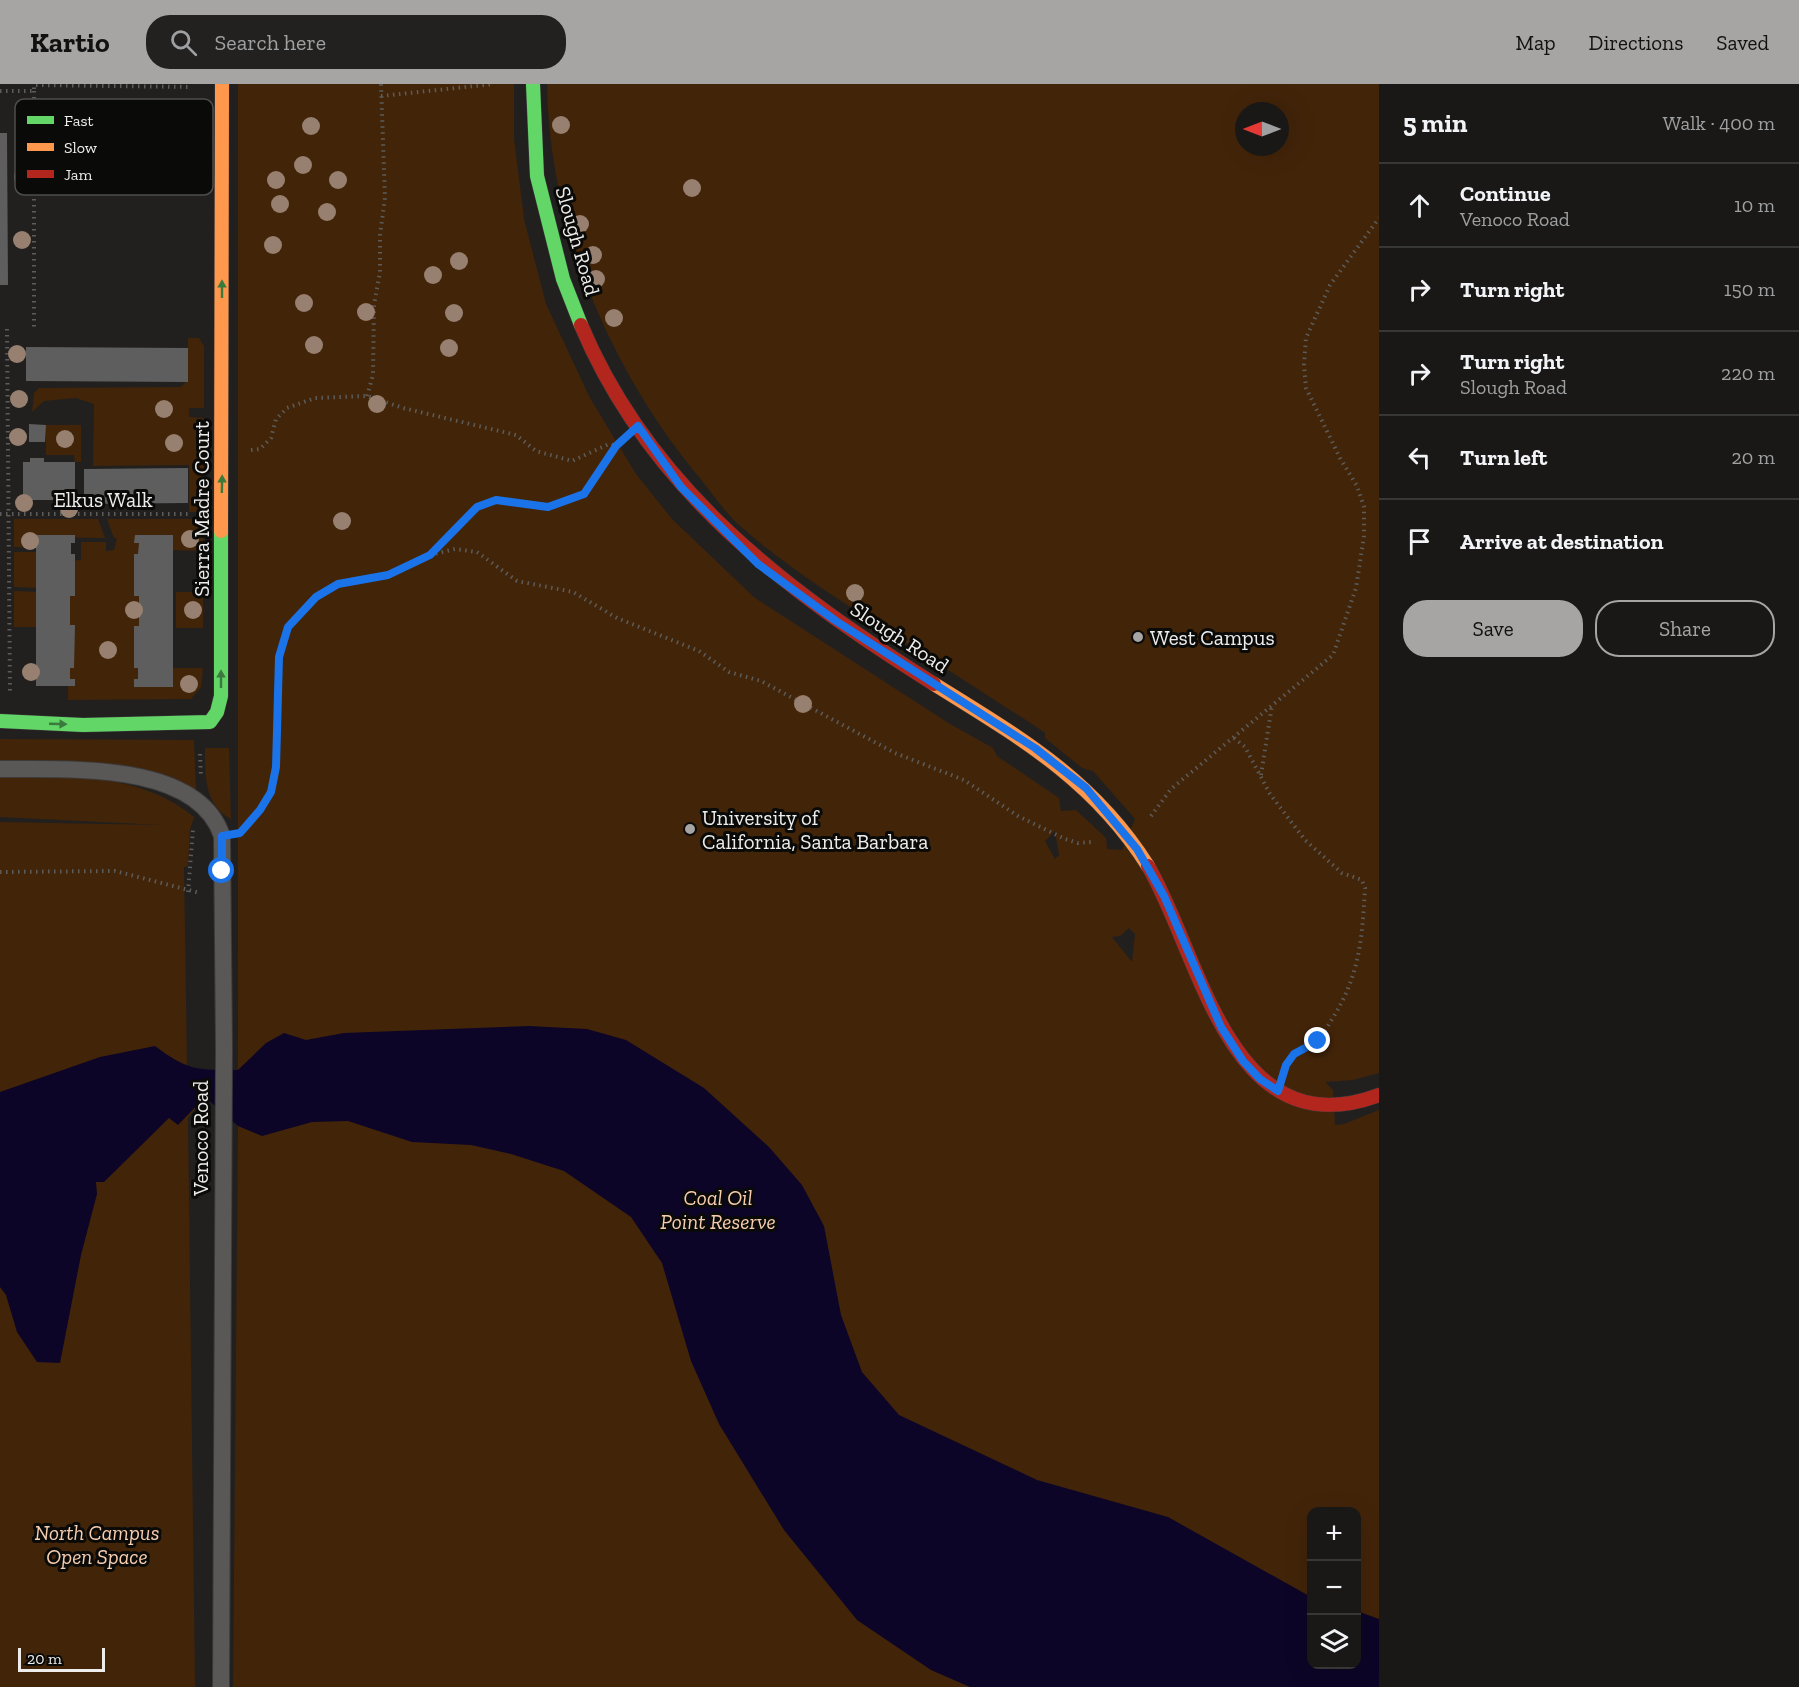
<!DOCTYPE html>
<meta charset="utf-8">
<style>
:root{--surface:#191817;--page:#222120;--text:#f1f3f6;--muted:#9fa0a1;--line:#373736;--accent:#a6a5a4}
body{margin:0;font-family:"Zilla Slab",serif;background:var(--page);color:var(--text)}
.controls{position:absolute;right:18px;bottom:18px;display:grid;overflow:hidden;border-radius:12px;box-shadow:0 6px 24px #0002}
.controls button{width:54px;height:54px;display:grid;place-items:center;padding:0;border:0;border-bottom:2px solid var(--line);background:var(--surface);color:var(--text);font:30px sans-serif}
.compass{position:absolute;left:1235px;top:18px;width:54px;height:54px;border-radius:50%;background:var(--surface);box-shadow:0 6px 24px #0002;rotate:270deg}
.scale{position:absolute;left:18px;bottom:15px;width:87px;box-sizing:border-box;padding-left:6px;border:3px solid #eeedec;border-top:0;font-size:16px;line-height:21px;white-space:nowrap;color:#eeedec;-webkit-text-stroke:4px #0a0a09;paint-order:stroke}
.stop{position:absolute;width:18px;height:18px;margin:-14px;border:4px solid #1a73e8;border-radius:50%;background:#fff}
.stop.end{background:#1a73e8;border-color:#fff;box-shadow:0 2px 6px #0008}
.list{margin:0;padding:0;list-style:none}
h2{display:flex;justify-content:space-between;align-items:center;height:78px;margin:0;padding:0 24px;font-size:26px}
h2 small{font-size:20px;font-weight:400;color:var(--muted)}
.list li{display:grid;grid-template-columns:39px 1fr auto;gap:18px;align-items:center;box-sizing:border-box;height:84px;padding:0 24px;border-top:2px solid var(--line)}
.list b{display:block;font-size:22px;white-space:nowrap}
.list p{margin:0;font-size:20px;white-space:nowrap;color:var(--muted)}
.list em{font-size:20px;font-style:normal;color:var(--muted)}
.actions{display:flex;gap:12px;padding:18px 24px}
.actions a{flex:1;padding:14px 0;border:2px solid var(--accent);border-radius:24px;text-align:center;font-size:21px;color:var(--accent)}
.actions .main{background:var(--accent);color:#111}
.icon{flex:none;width:33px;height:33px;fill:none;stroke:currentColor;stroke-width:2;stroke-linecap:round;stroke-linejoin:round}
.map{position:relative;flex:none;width:1379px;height:1603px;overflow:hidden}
header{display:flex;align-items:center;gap:36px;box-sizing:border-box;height:84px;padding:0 30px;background:var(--accent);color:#111}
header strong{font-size:28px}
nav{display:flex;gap:33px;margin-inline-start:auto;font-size:21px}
.search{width:420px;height:54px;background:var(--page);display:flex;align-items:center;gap:15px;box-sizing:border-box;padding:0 21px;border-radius:24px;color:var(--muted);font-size:22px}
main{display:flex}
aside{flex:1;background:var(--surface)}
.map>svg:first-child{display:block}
.green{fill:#422409;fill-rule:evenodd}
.water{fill:#0c0527}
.building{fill:#5f5e5e}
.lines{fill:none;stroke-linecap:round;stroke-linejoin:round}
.lane-casing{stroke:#3b3a3a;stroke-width:18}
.fast-casing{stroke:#3b3a3a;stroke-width:15}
.slow-casing{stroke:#3b3a3a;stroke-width:15}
.jam-casing{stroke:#3b3a3a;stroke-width:15}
.path{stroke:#5c5c5a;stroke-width:4;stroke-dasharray:1.5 4.5;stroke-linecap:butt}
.lane{stroke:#595857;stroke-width:16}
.fast{stroke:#63d668;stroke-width:14}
.slow{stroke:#ff974d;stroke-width:14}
.jam{stroke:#b3261e;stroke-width:14}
.tree{fill:#97806f}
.oneway{fill:#3b7a3d}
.route{stroke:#1a73e8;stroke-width:8}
.poi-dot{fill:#a6a5a4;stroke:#0a0a09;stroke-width:2}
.labels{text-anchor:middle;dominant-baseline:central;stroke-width:6;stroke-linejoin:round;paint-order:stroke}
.street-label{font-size:21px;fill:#eeedec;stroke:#0a0a09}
.poi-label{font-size:21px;fill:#eeedec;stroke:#0a0a09;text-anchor:start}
.park-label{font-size:21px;font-style:italic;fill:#f8ceb0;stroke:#0a0a09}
.key{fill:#0a0a09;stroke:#4e4e4d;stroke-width:1.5}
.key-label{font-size:16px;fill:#eeedec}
</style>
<header>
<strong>Kartio</strong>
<div class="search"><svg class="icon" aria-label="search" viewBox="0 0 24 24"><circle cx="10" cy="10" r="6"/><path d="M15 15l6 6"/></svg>Search here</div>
<nav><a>Map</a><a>Directions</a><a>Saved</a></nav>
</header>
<main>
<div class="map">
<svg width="1379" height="1603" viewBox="0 0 1379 1603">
<rect width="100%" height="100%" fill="#21201f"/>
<!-- green -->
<path class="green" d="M238,0H514V55L524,135L546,220L590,314L636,390L672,435L755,514L950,640L993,664L997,672L1059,714L1061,727L1076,726L1106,754L1107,765L1122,766L1135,735L1093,687L1082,684L1045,654V649L1038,644C985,610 931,575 878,541C829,509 781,479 738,440C725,428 714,412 703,398C611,289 549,144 547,0H1379V989L1353,996L1325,998L1333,1006L1335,1041L1344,1040L1379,1026V1603H233L238,1042L205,1012L188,1034L195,1603H0V738L161,741L0,733V692C67,692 140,688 194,733L190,746L188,782L184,783L187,982L207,986H238ZM1244,27H1280V63H1244ZM1055,747L1059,771L1055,775L1045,757ZM1129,844L1135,850L1132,878L1112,853L1120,852ZM1312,1428H1356V1580H1312Z
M188,254H199L204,262V324H189V333L204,334L203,428H189V381L93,382L94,320L76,314L44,317L32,328L34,309L39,304L181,303L187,297Z
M46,341H81V378H75L74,371H46Z
M14,435H98L105,454L41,453L40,464L14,463Z
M107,435H203V467L171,466L169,584H203L201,603L191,615L68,616L69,477L81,476V458H106V467L114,466L117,454H114Z
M14,468H40V504L14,503Z
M14,507L40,508V543H14Z
M176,508H203V544H176Z
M0,655L194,656L196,708L153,689L121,681L0,677Z
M205,664H229L231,735C204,721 205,691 205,664Z"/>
<!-- water -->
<path class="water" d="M529,942L587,945L626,956L704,1004L769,1063L802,1101L824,1142L841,1231L862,1288L899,1331L1037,1396L1168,1433L1311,1513L1312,1580H1356L1357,1527L1379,1535V1603H970L931,1586L857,1536L784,1446L719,1340L691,1277L662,1179L631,1133L564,1087L511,1070L471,1061L412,1058L348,1037L312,1038L262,1052L238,1042L205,1013L178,1041L169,1034L104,1098H96L97,1110L81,1171L60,1279L37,1278L17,1248L6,1211L0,1203V1008L100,973L155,962C188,987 198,986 238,986L266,959L284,949L306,956L344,949Z"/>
<!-- building -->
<path class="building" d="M0,49H7L8,201H0Z
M26,263L188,264V298L26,297Z
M29,340L46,341L45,358H29Z
M30,374H44V378H75V416H23V378H30Z
M188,384V419L84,420V385Z
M36,451H75V459H71V470H75V512H70V541H75L74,584H70V595H75V602H36Z
M135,451H173V603H134V595H138V584H134V542H139V512H134V470H138L139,459H134Z"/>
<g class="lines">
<!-- lane casing -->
<g class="lane-casing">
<path id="lane" d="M0,685C64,686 197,676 222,752L224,965L221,1603"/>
</g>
<!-- fast casing -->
<g class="fast-casing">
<path id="fast" d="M533,0L537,92L563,195L581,241
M0,637L83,641L210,638L217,628L221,612V447"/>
</g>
<!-- slow casing -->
<g class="slow-casing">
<path id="slow" d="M221,447L222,0
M934,600C1019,653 1093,695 1148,782"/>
</g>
<!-- jam casing -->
<g class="jam-casing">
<path id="jam" d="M581,241C650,406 788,508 934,600
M1148,782C1201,871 1229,1067 1379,1011"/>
</g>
<!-- path -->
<path class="path" d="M0,7H34V1L192,3
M34,7V244
M381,12L494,0
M7,245L10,609
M367,312L373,291L374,221L380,188V151L385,114L381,0
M251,366L260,365L271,354L276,335L287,324L315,314L367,312L403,324L516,351L536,367L572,377L609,360L613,361
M0,430H191
M430,471L455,465L477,468L517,497L573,508L617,534L699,567L729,588L761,597L895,669L964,696L1018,732L1065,755L1078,759L1092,758
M1234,654L1245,663L1270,710L1305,756L1342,789L1362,796L1365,804C1362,856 1360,891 1331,937C1327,943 1323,951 1319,957C1309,966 1296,966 1289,977
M200,670L201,693
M1261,691L1272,621
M1151,732L1171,705L1333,571L1356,504L1364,452V423L1357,402L1340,374L1306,304L1304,281L1306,254L1330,201L1379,134
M243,747L260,726L271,708L276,683L279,574L288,543L317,513L338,500L388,491L430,471L477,423L496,416L548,423L584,410L616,363
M0,788L115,787L200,809
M188,808L193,746"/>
<!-- lane -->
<use href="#lane" class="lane"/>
<!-- fast -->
<use href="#fast" class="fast"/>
<!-- slow -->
<use href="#slow" class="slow"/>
<!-- jam -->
<use href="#jam" class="jam"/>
</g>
<!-- trees -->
<g class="tree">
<circle cx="561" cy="41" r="9"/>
<circle cx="311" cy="42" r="9"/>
<circle cx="303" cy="81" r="9"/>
<circle cx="23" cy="93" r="9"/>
<circle cx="276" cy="96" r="9"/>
<circle cx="338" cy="96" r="9"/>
<circle cx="692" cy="104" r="9"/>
<circle cx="280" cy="120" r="9"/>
<circle cx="327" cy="128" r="9"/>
<circle cx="580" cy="140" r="9"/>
<circle cx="22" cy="156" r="9"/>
<circle cx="273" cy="161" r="9"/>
<circle cx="593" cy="171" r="9"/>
<circle cx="459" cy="177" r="9"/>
<circle cx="433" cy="191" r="9"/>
<circle cx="596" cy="195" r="9"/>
<circle cx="304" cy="219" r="9"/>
<circle cx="366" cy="228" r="9"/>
<circle cx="454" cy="229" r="9"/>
<circle cx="614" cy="234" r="9"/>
<circle cx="314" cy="261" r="9"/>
<circle cx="449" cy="264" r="9"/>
<circle cx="17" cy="270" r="9"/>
<circle cx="19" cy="315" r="9"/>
<circle cx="377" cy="320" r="9"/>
<circle cx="164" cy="325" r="9"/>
<circle cx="18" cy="353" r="9"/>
<circle cx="65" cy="355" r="9"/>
<circle cx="174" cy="359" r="9"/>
<circle cx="24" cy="419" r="9"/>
<circle cx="69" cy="425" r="9"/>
<circle cx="342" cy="437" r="9"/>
<circle cx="190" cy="455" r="9"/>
<circle cx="30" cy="457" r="9"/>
<circle cx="855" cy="509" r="9"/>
<circle cx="134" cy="526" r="9"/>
<circle cx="193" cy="526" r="9"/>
<circle cx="108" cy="566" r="9"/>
<circle cx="31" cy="588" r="9"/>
<circle cx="189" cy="600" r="9"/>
<circle cx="803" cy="620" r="9"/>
</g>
<!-- one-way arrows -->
<defs><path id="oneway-solid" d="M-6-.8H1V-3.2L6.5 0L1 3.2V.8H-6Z" transform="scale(1.5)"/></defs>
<g class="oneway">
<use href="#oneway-solid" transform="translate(222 205) rotate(-90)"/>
<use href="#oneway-solid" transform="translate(222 400) rotate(-89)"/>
<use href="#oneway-solid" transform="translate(221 595) rotate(-90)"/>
<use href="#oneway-solid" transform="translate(58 640) rotate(2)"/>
</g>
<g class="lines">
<!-- route -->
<path class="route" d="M222,787V752L240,749L260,726L271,708L276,683L279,573L288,543L316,513L338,500L388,491L430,471L477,423L496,416L548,423L584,410L616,362L638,342L681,403L758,480L836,537L1035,664L1086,704L1137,765L1164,812L1221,943L1243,977L1260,995L1278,1007L1286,981L1294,970L1318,957"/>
</g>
<!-- markers -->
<g class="poi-dot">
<circle cx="1138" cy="553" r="6"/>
<circle cx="690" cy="745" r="6"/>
</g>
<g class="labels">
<!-- street labels -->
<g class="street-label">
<text transform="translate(578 157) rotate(74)">Slough Road</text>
<text x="103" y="415">Elkus Walk</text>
<text transform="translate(201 425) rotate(-90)">Sierra Madre Court</text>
<text transform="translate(900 553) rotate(33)">Slough Road</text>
<text transform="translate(200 1054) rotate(-90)">Venoco Road</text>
</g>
<!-- poi labels -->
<g class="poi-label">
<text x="1150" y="553">West Campus</text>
<text x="702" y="733">University of<tspan x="702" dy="24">California, Santa Barbara</tspan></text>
</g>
<!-- park labels -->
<g class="park-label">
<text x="718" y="1113">Coal Oil<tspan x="718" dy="24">Point Reserve</tspan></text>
<text x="97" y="1448">North Campus<tspan x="97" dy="24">Open Space</tspan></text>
</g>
</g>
<!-- legend -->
<rect x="15" y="15" width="198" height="96" rx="9" class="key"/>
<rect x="27" y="32" width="27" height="8" fill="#63d668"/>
<rect x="27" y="59" width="27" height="8" fill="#ff974d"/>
<rect x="27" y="86" width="27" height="8" fill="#b3261e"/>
<g class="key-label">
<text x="64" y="42">Fast</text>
<text x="64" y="69">Slow</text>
<text x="64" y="96">Jam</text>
</g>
</svg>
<div class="controls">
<button>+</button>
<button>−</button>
<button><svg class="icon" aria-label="layers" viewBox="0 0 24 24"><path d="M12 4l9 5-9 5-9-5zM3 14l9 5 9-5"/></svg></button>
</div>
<svg class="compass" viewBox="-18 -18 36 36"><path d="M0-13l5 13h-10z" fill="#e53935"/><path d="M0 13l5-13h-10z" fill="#9fa0a1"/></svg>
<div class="scale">20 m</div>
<div class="stop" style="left:222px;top:787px"></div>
<div class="stop end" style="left:1318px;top:957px"></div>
</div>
<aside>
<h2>5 min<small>Walk · 400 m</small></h2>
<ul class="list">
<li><svg class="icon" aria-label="ahead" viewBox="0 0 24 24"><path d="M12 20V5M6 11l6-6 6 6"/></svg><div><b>Continue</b><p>Venoco Road</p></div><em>10 m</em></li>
<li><svg class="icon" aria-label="right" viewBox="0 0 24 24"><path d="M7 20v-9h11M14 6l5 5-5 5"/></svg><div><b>Turn right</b></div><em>150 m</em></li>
<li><svg class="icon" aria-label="right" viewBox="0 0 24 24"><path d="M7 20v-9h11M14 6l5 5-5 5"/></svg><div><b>Turn right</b><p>Slough Road</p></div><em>220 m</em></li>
<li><svg class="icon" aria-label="left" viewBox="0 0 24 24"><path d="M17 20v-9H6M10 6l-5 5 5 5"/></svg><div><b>Turn left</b></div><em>20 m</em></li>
<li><svg class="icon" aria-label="arrive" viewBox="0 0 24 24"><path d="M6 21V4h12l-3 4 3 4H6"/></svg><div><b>Arrive at destination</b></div></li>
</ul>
<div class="actions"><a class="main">Save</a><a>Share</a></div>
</aside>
</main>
